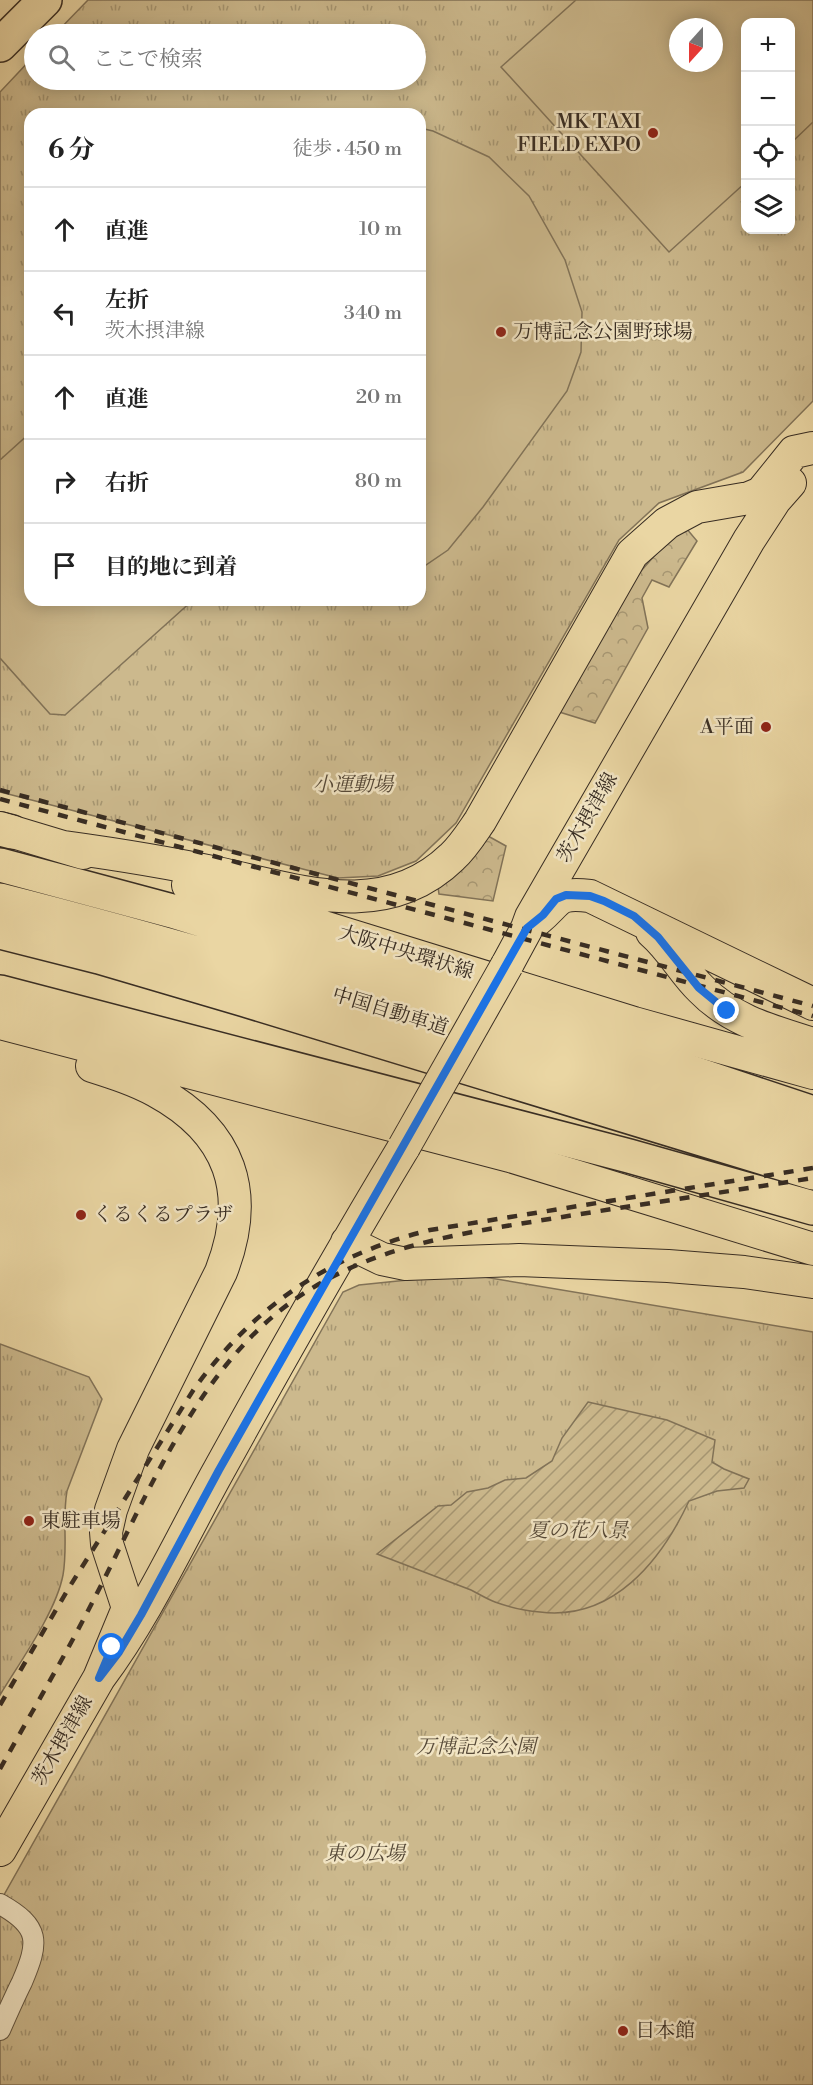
<!DOCTYPE html>
<html lang="ja">
<meta charset="utf-8">
<style>
:root{--surface:#fff;--page:#f6f6f6;--text:#222;--muted:#767676;--line:#e0e0e0}
body{margin:0;font-family:"Libre Bodoni","Noto Serif JP",serif;background:var(--page);color:var(--text)}
.controls{position:absolute;right:18px;top:18px;display:grid;overflow:hidden;border-radius:12px;box-shadow:0 3px 15px #0003}
.controls button{width:54px;height:54px;display:grid;place-items:center;padding:0;border:0;border-bottom:2px solid var(--line);background:var(--surface);color:var(--text);font:30px sans-serif}
.compass{position:absolute;left:669px;top:18px;width:54px;height:54px;border-radius:50%;background:var(--surface);box-shadow:0 3px 15px #0003;rotate:201deg}
.stop{position:absolute;width:18px;height:18px;margin:-14px;border:4px solid #1a73e8;border-radius:50%;background:#fff}
.stop.end{background:#1a73e8;border-color:#fff;box-shadow:0 2px 6px #0008}
.list{margin:0;padding:0;list-style:none}
h2{display:flex;justify-content:space-between;align-items:center;height:78px;margin:0;padding:0 24px;font-size:26px}
h2 small{font-size:20px;font-weight:400;color:var(--muted)}
.list li{display:grid;grid-template-columns:39px 1fr auto;gap:18px;align-items:center;box-sizing:border-box;height:84px;padding:0 24px;border-top:2px solid var(--line)}
.list b{display:block;font-size:22px;white-space:nowrap}
.list p{margin:0;font-size:20px;white-space:nowrap;color:var(--muted)}
.list em{font-size:20px;font-style:normal;color:var(--muted)}
.icon{flex:none;width:33px;height:33px;fill:none;stroke:currentColor;stroke-width:2;stroke-linecap:round;stroke-linejoin:round}
.map{position:relative;flex:none;width:813px;height:2085px;overflow:hidden}
.search{position:absolute;background:var(--surface);box-shadow:0 3px 15px #0003;left:24px;top:24px;width:402px;height:66px;display:flex;align-items:center;gap:15px;box-sizing:border-box;padding:0 21px;border-radius:33px;color:var(--muted);font-size:22px}
.panel{position:absolute;background:var(--surface);box-shadow:0 3px 15px #0003;left:24px;top:108px;width:402px;height:498px;border-radius:18px}
.map>svg:first-child{display:block}
.forest{fill:url(#forest-crowns);stroke:#827358;stroke-width:1.5}
.park{fill:url(#park-tufts);stroke:#827358;stroke-width:1.5;fill-rule:evenodd}
.garden{fill:url(#garden-furrows);stroke:#827358;stroke-width:1.5}
.pitch{fill:#ccb98d;stroke:#827358;stroke-width:1.5;fill-rule:evenodd}
.lines{fill:none;stroke-linecap:round;stroke-linejoin:round}
.minor-casing{stroke:#645743;stroke-width:22}
.primary-casing{stroke:#382d23;stroke-width:34}
.motorway-casing{stroke:#382d23;stroke-width:36}
.minor{stroke:#f1e4c3;stroke-width:20}
.primary{stroke:#ead6a3;stroke-width:32}
.motorway{stroke:#ead6a3;stroke-width:33}
.rail{stroke:#382d23;stroke-width:4.5;stroke-dasharray:10 10;stroke-linecap:butt}
.primary-bridge-casing{stroke:#382d23;stroke-width:34;stroke-linecap:butt}
.primary-bridge{stroke:#ead6a3;stroke-width:32}
.route{stroke:#1a73e8;stroke-width:8}
.poi-dot{fill:#8f2418;stroke:#f1e4c3;stroke-width:2}
.labels{text-anchor:middle;dominant-baseline:central;stroke-width:5;stroke-linejoin:round;paint-order:stroke}
.poi-label{font-size:20px;fill:#382d23;stroke:#f1e4c3;text-anchor:start}
.park-label{font-size:20px;font-style:italic;fill:#564938;stroke:#f1e4c3}
.street-label{font-size:20px;fill:#382d23;stroke:#f1e4c3}
</style>
<div class="map">
<svg width="813" height="2085" viewBox="0 0 813 2085">
<defs>
<pattern id="forest-crowns" width="20" height="18" patternUnits="userSpaceOnUse" patternTransform="scale(1.5)"><rect width="20" height="18" fill="#ccb98d"/><path d="M2 6a3 3 0 1 1 6 0M12 15a3 3 0 1 1 6 0" fill="none" stroke="#a79773"/></pattern>
<pattern id="park-tufts" width="24" height="20" patternUnits="userSpaceOnUse" patternTransform="scale(1.5)"><rect width="24" height="20" fill="#ccb98d"/><path d="M3 7l-1-3M5 7V3M7 7l1-3M15 17l-1-3M17 17v-4M19 17l1-3" fill="none" stroke="#a79773"/></pattern>
<pattern id="garden-furrows" width="10" height="10" patternUnits="userSpaceOnUse" patternTransform="scale(1.5)"><rect width="10" height="10" fill="#ccb98d"/><path d="M-1 1l2-2M0 10L10 0M9 11l2-2" fill="none" stroke="#a79773"/></pattern>
</defs>
<rect width="100%" height="100%" fill="#ead6a3"/>
<filter id="stains"><feTurbulence type="fractalNoise" baseFrequency=".00333" numOctaves="4"/><feColorMatrix values="0 0 0 0 .2 0 0 0 0 .09 0 0 0 0 .02 0 0 0 .5 -.17"/></filter>
<radialGradient id="worn" r=".72"><stop offset=".6" stop-color="#630" stop-opacity="0"/><stop offset="1" stop-color="#630" stop-opacity=".3"/></radialGradient>
<!-- forest -->
<path class="forest" d="M686,528L697,541L669,587L652,580L642,598L648,628L595,723L556,711L625,589L656,554Z
M488,836L506,846L493,901L439,894L437,880Z"/>
<!-- park -->
<path class="park" d="M88,0H813V401L743,472L659,503L619,540L456,823L416,861L378,876L338,878L0,792V92L34,56V80H416V34H55ZM746,22H790V230H746ZM678,27H714V63H678ZM30,114H420V600H30Z
M466,1274L813,1332V2085H0V1902L343,1292L359,1285Z
M0,1344L89,1377L102,1399L67,1491C62,1519 68,1547 63,1575C56,1612 20,1662 0,1695Z"/>
<!-- garden -->
<path class="garden" d="M588,1402L667,1420L715,1440L712,1462L724,1469L749,1479L744,1488L717,1491L689,1501C661,1561 613,1621 540,1612C526,1611 509,1607 495,1602C487,1599 479,1594 471,1590C440,1578 408,1566 377,1554L438,1506L451,1505L467,1492L488,1488L505,1480L526,1478L552,1461L562,1438Z"/>
<!-- pitch -->
<path class="pitch" d="M576,0H813V122L791,143L790,22H746L745,183L669,252L501,67ZM678,27H714V63H678Z
M420,128L433,131L489,157L529,196L565,260L582,312L581,352L567,391L483,507L448,550L420,569Z
M30,433V600H193L65,715L50,714L0,658V460Z"/>
<g class="lines">
<!-- minor casing -->
<g class="minor-casing">
<path id="minor" d="M0,1904C41,1927 39,1942 22,1982C14,1998 7,2014 0,2030"/>
</g>
<!-- primary casing -->
<g class="primary-casing">
<path id="primary" d="M0,828L83,853
M64,847C115,854 166,862 217,873C297,890 384,923 452,857C463,847 471,834 480,821L632,554L667,523L697,507L749,498L761,493L794,452L813,448
M188,885L634,1023L813,1073
M537,920C561,900 555,892 590,896L813,1004
M652,932C672,949 683,972 701,989C732,1021 772,1031 813,1044
M507,965L527,928L531,917L749,540L775,500L790,483
M0,1023L510,1156L813,1249
M92,1066C114,1073 136,1080 156,1091C231,1132 252,1193 221,1272L133,1449L111,1510L106,1532L107,1544L128,1608L99,1678
M347,1242L382,1259L406,1264L519,1260L668,1266L744,1272L813,1282
M0,1850L99,1678C147,1614 180,1540 219,1470C279,1361 340,1253 404,1147"/>
</g>
<!-- motorway casing -->
<g class="motorway-casing">
<path id="motorway" d="M0,45L45,0
M0,829L12,832
M0,865L172,911L631,1052L813,1113
M0,900C274,969 543,1059 813,1143
M0,932L99,957L245,1000L813,1173
M0,992L629,1156L813,1208"/>
</g>
<!-- minor -->
<use href="#minor" class="minor"/>
<!-- primary -->
<use href="#primary" class="primary"/>
<!-- motorway -->
<use href="#motorway" class="motorway"/>
<!-- rail -->
<path class="rail" d="M0,790L813,1006
M0,799L813,1016
M0,1705L70,1586L194,1389C255,1305 330,1255 430,1230L813,1168
M0,1769C31,1713 64,1658 93,1601C149,1493 200,1359 306,1292C385,1241 478,1231 568,1216C650,1203 731,1191 813,1178"/>
<!-- primary-bridge casing -->
<g class="primary-bridge-casing">
<path id="primary-bridge" d="M404,1147L507,965"/>
</g>
<!-- primary-bridge -->
<use href="#primary-bridge" class="primary-bridge"/>
</g>
<g class="lines">
<!-- route -->
<path class="route" d="M112,1647L99,1678L119,1652L141,1615L219,1470L527,928L543,915L556,899L566,895L590,896L604,901L634,916L658,937L699,988L727,1011"/>
</g>
<!-- markers -->
<g class="poi-dot">
<circle cx="653" cy="133" r="6"/>
<circle cx="501" cy="332" r="6"/>
<circle cx="766" cy="727" r="6"/>
<circle cx="81" cy="1215" r="6"/>
<circle cx="29" cy="1521" r="6"/>
<circle cx="623" cy="2031" r="6"/>
</g>
<g class="labels">
<!-- poi labels -->
<g class="poi-label">
<text x="641" y="122" text-anchor="end">MK TAXI<tspan x="641" dy="23">FIELD EXPO</tspan></text>
<text x="513" y="332">万博記念公園野球場</text>
<text x="754" y="727" text-anchor="end">A平面</text>
<text x="93" y="1215">くるくるプラザ</text>
<text x="41" y="1521">東駐車場</text>
<text x="635" y="2031">日本館</text>
</g>
<!-- park labels -->
<g class="park-label">
<text x="353" y="785">小運動場</text>
<text x="578" y="1531">夏の花八景</text>
<text x="476" y="1747">万博記念公園</text>
<text x="365" y="1854">東の広場</text>
</g>
<!-- street labels -->
<g class="street-label">
<text transform="translate(588 818) rotate(-60)">茨木摂津線</text>
<text transform="translate(406 953) rotate(17)">大阪中央環状線</text>
<text transform="translate(390 1012) rotate(17)">中国自動車道</text>
<text transform="translate(63 1741) rotate(-60)">茨木摂津線</text>
</g>
</g>
<rect width="100%" height="100%" filter="url(#stains)"/>
<rect width="100%" height="100%" fill="url(#worn)"/>
</svg>
<div class="controls">
<button>+</button>
<button>−</button>
<button><svg class="icon" aria-label="locate" viewBox="0 0 24 24"><circle cx="12" cy="12" r="6"/><path d="M12 2v4M12 18v4M2 12h4M18 12h4"/></svg></button>
<button><svg class="icon" aria-label="layers" viewBox="0 0 24 24"><path d="M12 4l9 5-9 5-9-5zM3 14l9 5 9-5"/></svg></button>
</div>
<svg class="compass" viewBox="-18 -18 36 36"><path d="M0-13l5 13h-10z" fill="#e53935"/><path d="M0 13l5-13h-10z" fill="#767676"/></svg>
<div class="stop" style="left:112px;top:1647px"></div>
<div class="stop end" style="left:727px;top:1011px"></div>
<div class="search"><svg class="icon" aria-label="search" viewBox="0 0 24 24"><circle cx="10" cy="10" r="6"/><path d="M15 15l6 6"/></svg>ここで検索</div>
<section class="panel">
<h2>6 分<small>徒歩 · 450 m</small></h2>
<ul class="list">
<li><svg class="icon" aria-label="ahead" viewBox="0 0 24 24"><path d="M12 20V5M6 11l6-6 6 6"/></svg><div><b>直進</b></div><em>10 m</em></li>
<li><svg class="icon" aria-label="left" viewBox="0 0 24 24"><path d="M17 20v-9H6M10 6l-5 5 5 5"/></svg><div><b>左折</b><p>茨木摂津線</p></div><em>340 m</em></li>
<li><svg class="icon" aria-label="ahead" viewBox="0 0 24 24"><path d="M12 20V5M6 11l6-6 6 6"/></svg><div><b>直進</b></div><em>20 m</em></li>
<li><svg class="icon" aria-label="right" viewBox="0 0 24 24"><path d="M7 20v-9h11M14 6l5 5-5 5"/></svg><div><b>右折</b></div><em>80 m</em></li>
<li><svg class="icon" aria-label="arrive" viewBox="0 0 24 24"><path d="M6 21V4h12l-3 4 3 4H6"/></svg><div><b>目的地に到着</b></div></li>
</ul>
</section>
</div>
